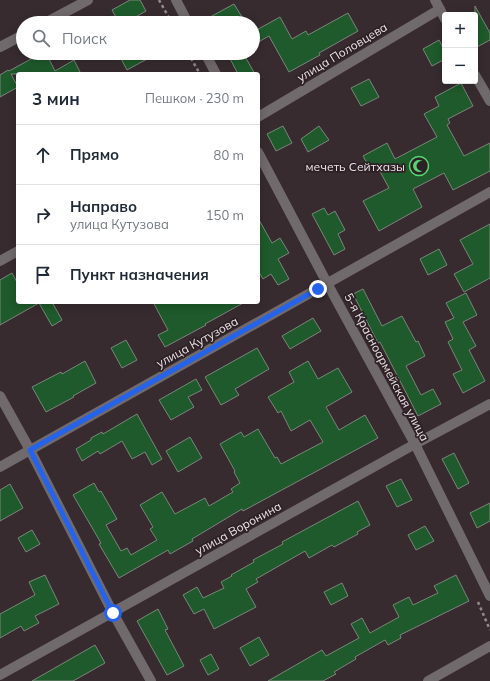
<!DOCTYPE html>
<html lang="ru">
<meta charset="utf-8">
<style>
:root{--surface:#fff;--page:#f6f6f7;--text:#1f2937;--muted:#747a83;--line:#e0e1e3}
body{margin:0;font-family:Mulish,sans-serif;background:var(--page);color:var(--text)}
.controls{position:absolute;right:12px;top:12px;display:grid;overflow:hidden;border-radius:4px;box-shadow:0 2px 10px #0003}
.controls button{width:36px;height:36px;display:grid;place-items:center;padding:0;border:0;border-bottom:1px solid var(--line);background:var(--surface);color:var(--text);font:20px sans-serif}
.stop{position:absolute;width:12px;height:12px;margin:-9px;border:3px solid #2563eb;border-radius:50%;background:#fff}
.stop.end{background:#2563eb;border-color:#fff;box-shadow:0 1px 4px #0008}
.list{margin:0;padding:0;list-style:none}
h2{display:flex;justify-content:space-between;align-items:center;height:52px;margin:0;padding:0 16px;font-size:17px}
h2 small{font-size:13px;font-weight:400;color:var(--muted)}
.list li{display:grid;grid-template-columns:26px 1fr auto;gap:12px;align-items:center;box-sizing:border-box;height:60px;padding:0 16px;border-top:1px solid var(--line)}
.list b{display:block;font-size:15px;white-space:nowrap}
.list p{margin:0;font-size:13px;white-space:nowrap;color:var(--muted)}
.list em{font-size:13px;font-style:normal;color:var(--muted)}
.icon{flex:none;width:22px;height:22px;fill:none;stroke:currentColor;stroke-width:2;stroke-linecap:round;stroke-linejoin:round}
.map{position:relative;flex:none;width:490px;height:681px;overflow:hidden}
.search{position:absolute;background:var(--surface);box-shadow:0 2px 10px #0003;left:16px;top:16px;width:244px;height:44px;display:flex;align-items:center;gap:10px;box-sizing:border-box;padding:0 14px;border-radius:22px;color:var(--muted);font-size:15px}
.panel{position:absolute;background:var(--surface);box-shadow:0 2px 10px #0003;left:16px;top:72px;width:244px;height:232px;border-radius:4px}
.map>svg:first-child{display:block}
.building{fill:#1e5a2b;stroke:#7a867b}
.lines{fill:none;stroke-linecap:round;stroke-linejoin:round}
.path{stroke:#94898d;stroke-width:2.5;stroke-dasharray:3 3;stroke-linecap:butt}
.street{stroke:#716a6d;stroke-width:10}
.route{stroke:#2563eb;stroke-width:5}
.labels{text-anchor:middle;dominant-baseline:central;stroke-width:3.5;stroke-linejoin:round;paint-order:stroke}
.street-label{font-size:12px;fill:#ece3e6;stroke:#2d2126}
.poi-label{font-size:12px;fill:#ece3e6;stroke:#2d2126;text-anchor:end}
</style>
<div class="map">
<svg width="490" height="681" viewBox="0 0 490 681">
<rect width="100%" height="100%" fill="#372b2f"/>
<!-- building -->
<path class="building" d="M130,0H140L146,11L125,23H119L112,10Z
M234,4L242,17L230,23H199Z
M475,6L490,33V40L475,48Z
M348,13L358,31L319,53L320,55L289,72L269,36L253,45V32L280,17L292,39L306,31L308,35Z
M439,40L445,51V59L432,66L423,49Z
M42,53H46L55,71L74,60L81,74H11L18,87L0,97V75L8,70L9,71Z
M118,53H158L127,70Z
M227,53H243L255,74H238Z
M369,79L379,97L361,106L351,88Z
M461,83L473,106L448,119L450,123L447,125L464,156L490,143V171L453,190L444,173L413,189L422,207L379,231L363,201L389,188L376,164L369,167L363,156L387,143L395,159L437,137L424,114L439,106L435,97Z
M283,126L292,143L276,151L267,134Z
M319,126L329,140L308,152L301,139Z
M324,208L328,215L335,211L345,230L338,234L345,249L334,255L312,214Z
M258,218L272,243L280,238L289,253L278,259L289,279L278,285L271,274L263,279L258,271Z
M490,224V278L464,292L454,274L473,264L460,240Z
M439,249L447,265L428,275L420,259Z
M12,273L18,284V302H52L62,320L52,326L39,303L0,325V280Z
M363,289L382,326L402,316L416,342L418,341L425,356L406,366L421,395L433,389L441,404L418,416L380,342L378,343L353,294Z
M466,293L477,315L463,322L476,346L469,350L485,381L463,393L453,374L462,370L448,342L453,339L445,322L454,318L446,303Z
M153,302H245L205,324L206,325L165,347L158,335L168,330Z
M313,318L321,331L290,349L282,336Z
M126,340L137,360L122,368L111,348Z
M257,348L269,369L235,389L239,395L221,405L205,377Z
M85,361L96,383L73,396L74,397L46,412L32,387L61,372L62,374Z
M308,361L318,379L338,368L352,392L326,407L339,430L365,415L378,438L243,511L242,509L192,539L193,541L170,554L168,550L119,578L99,544L101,543L73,495L94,483L99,492L101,491L117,519L106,525L121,551L127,548L131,555L157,540L150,529L153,527L140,505L162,492L175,514L205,498L209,506L233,492L231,489L240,483L234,472L235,471L220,444L241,432L244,437L258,429L275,458L277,457L281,464L323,442L310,420L291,431L281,411L278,413L268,397L294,382L289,372Z
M196,379L202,390L188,397L194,407L171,420L159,400Z
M137,414L162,459L152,465L145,452L132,459L122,441L100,454L98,451L82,461L76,449L91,440V438L102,432L103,434Z
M190,437L202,458L178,472L166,451Z
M454,453L469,483L458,489L442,459Z
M401,479L412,500L397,507L386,486Z
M10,484L23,508L0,521V490Z
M358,501L370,525L357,532L358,534L334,547L332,545L309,558L305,551L256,579L258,582L246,589L256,607L214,629L204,609L194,614L183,595L197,587L203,598L224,588L221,582L232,576L231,575L254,562L253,560L283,544L282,542Z
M490,503V521L477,528L470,513Z
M425,526L434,541L416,550L408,535Z
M32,530L40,544L26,552L18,538Z
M45,575L59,604L35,616L39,623L24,631L21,626L0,638V614L35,595L29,582Z
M456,575L469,601L400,635L401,638L388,645L385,640L355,657L356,659L334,672L336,674L323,681H268L322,650L326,656L359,638L351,624L362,618L370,633L399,617L393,605L409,597L413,605L438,593L434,586Z
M342,583L348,596L331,605L324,592Z
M158,609L168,629L165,630L184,666L167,675L137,621Z
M259,637L269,655L250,666L240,648Z
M95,645L105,663L73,681H32Z
M211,654L219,669L208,675L200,660Z"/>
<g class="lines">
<!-- path -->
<path class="path" d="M159,0L172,23
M188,53L200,74
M478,602L490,630"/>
<!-- street -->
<path class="street" d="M176,0L188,23
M435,0L445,19
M45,23L88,0
M0,47L23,35
M205,53L216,74
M475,75L490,101
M258,117L440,9
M258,152L327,283L415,444L490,596
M0,261L18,251
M0,396L30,450L113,613L151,681
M0,467L490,192
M0,675L406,449L490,404
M428,681L490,646"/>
</g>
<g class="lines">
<!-- route -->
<path class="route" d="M113,613L30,450L318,289"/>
</g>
<!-- icons -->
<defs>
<g id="mosque-ring" transform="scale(1)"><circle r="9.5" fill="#2d2126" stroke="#56d671" stroke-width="1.5"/><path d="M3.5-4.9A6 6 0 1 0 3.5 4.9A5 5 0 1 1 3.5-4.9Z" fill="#56d671"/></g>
</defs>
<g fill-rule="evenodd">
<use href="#mosque-ring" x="419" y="166"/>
</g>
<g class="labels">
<!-- street labels -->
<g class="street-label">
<text transform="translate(342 52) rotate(-31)">улица Половцева</text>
<text transform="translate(197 342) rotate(-29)">улица Кутузова</text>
<text transform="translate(387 367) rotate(62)">5-я Красноармейская улица</text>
<text transform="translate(238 528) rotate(-29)">улица Воронина</text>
</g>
<!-- poi labels -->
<g class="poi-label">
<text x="405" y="166">мечеть Сейтхазы</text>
</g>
</g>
</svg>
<div class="controls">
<button>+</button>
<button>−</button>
</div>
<div class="stop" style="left:113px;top:613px"></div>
<div class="stop end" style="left:318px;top:289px"></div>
<div class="search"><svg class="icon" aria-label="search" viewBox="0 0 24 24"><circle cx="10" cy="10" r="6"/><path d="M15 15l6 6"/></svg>Поиск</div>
<section class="panel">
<h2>3 мин<small>Пешком · 230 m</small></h2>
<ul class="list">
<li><svg class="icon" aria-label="ahead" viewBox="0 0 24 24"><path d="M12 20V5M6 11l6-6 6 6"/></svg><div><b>Прямо</b></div><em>80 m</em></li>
<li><svg class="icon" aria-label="right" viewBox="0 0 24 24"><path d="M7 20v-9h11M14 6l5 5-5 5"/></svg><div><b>Направо</b><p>улица Кутузова</p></div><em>150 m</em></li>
<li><svg class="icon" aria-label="arrive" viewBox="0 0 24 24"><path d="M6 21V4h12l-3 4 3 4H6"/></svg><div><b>Пункт назначения</b></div></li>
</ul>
</section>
</div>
